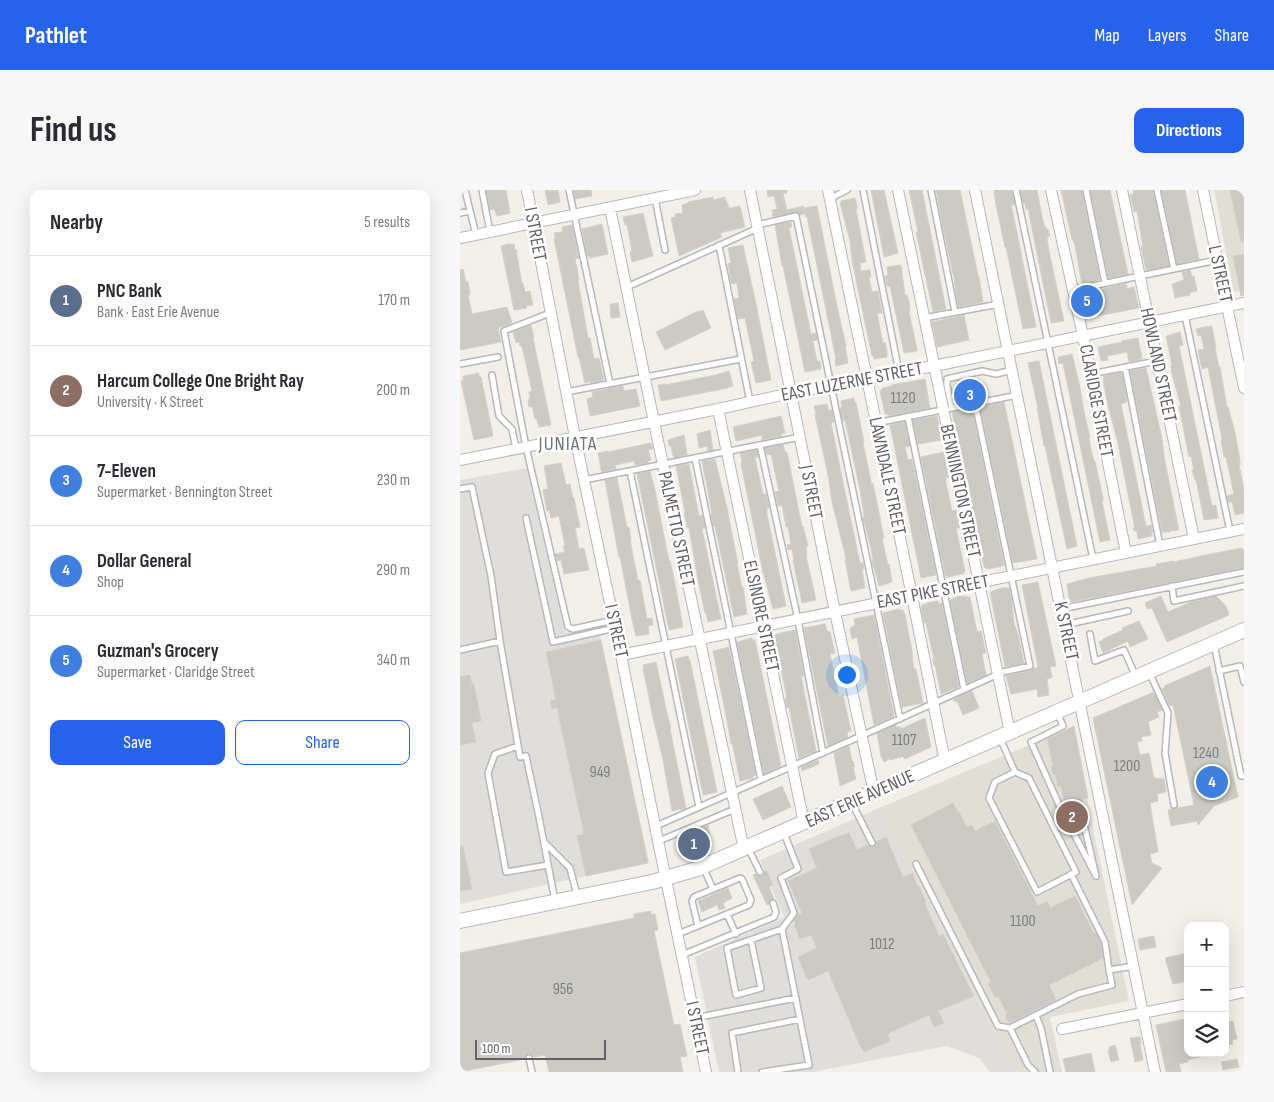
<!DOCTYPE html>
<meta charset="utf-8">
<style>
:root{--surface:#fff;--page:#f7f7f7;--text:#2b2b33;--muted:#7c7c81;--line:#e1e1e2;--accent:#2563eb}
body{margin:0;font-family:"Sofia Sans Condensed",sans-serif;background:var(--page);color:var(--text)}
.controls{position:absolute;right:15px;bottom:15px;display:grid;overflow:hidden;border-radius:10px;box-shadow:0 5px 20px #0002}
.controls button{width:45px;height:45px;display:grid;place-items:center;padding:0;border:0;border-bottom:1px solid var(--line);background:var(--surface);color:var(--text);font:25px sans-serif}
.scale{position:absolute;left:15px;bottom:12px;width:131px;box-sizing:border-box;padding-left:5px;border:2px solid #5f6368;border-top:0;font-size:14px;line-height:18px;white-space:nowrap;color:#5f6368;-webkit-text-stroke:4px #fff;paint-order:stroke}
.you{position:absolute;left:386px;top:484px;width:18px;height:18px;margin:-12px;border:4px solid #fff;border-radius:50%;background:#1a73e8;box-shadow:0 0 0 8px #1a73e833}
.badge{display:grid;place-items:center;width:32px;height:32px;border-radius:50%;background:var(--accent);color:#fff;font-size:16px;font-weight:700}
.pin{position:absolute;translate:-50% -50%;border:2px solid #fff;box-shadow:0 1px 5px #0006}
.list{margin:0;padding:0;list-style:none}
h2{display:flex;justify-content:space-between;align-items:center;height:65px;margin:0;padding:0 20px;font-size:21px}
h2 small{font-size:16px;font-weight:400;color:var(--muted)}
.list li{display:grid;grid-template-columns:32px 1fr auto;gap:15px;align-items:center;box-sizing:border-box;height:90px;padding:0 20px;border-top:1px solid var(--line)}
.list b{display:block;font-size:19px;white-space:nowrap}
.list p{margin:0;font-size:16px;white-space:nowrap;color:var(--muted)}
.list em{font-size:16px;font-style:normal;color:var(--muted)}
.actions{display:flex;gap:10px;padding:15px 20px}
.actions a{flex:1;padding:11px 0;border:1px solid var(--accent);border-radius:10px;text-align:center;font-size:18px;color:var(--accent)}
.actions .main{background:var(--accent);color:#fff}
.icon{flex:none;width:28px;height:28px;fill:none;stroke:currentColor;stroke-width:2;stroke-linecap:round;stroke-linejoin:round}
.map{position:relative;flex:none;width:784px;height:882px;overflow:hidden;border-radius:10px}
header{display:flex;align-items:center;gap:30px;box-sizing:border-box;height:70px;padding:0 25px;background:var(--accent);color:#fff}
header strong{font-size:24px}
nav{display:flex;gap:28px;margin-inline-start:auto;font-size:18px}
.intro{display:flex;align-items:center;justify-content:space-between;box-sizing:border-box;height:120px;padding:0 30px}
h1{margin:0;font-size:35px}
.button{padding:12px 22px;border-radius:10px;background:var(--accent);color:#fff;font-size:18px;font-weight:700}
main{display:flex;gap:30px;padding:0 30px}
aside{flex:1;background:var(--surface);border-radius:10px;box-shadow:0 5px 20px #0002}
.map>svg:first-child{display:block}
.industrial{fill:#e0deda}
.education{fill:#e1ded6}
.building{fill:#cccac5;stroke:#d6d1c6}
.lines{fill:none;stroke-linecap:round;stroke-linejoin:round}
.service-casing{stroke:#b5b8bc;stroke-width:8}
.minor-casing{stroke:#b5b8bc;stroke-width:12}
.secondary-casing{stroke:#b6babf;stroke-width:16}
.service{stroke:#fff;stroke-width:5}
.minor{stroke:#fff;stroke-width:10}
.secondary{stroke:#fff;stroke-width:14}
.labels{text-anchor:middle;dominant-baseline:central;stroke-width:5;stroke-linejoin:round;paint-order:stroke}
.number-label{font-size:16px;fill:#7a7d7f}
.street-label{font-size:19px;fill:#5f6368;stroke:#fff}
.neighbourhood-label{font-size:20px;letter-spacing:1px;fill:#70757a;stroke:#fff}
</style>
<header>
<strong>Pathlet</strong>
<nav><a>Map</a><a>Layers</a><a>Share</a></nav>
</header>
<div class="intro"><h1>Find us</h1><a class="button">Directions</a></div>
<main>
<aside>
<h2>Nearby<small>5 results</small></h2>
<ul class="list">
<li><span class="badge" style="background:#5c6f8a">1</span><div><b>PNC Bank</b><p>Bank · East Erie Avenue</p></div><em>170 m</em></li>
<li><span class="badge" style="background:#8d6e63">2</span><div><b>Harcum College One Bright Ray</b><p>University · K Street</p></div><em>200 m</em></li>
<li><span class="badge" style="background:#3f7fe0">3</span><div><b>7-Eleven</b><p>Supermarket · Bennington Street</p></div><em>230 m</em></li>
<li><span class="badge" style="background:#3f7fe0">4</span><div><b>Dollar General</b><p>Shop</p></div><em>290 m</em></li>
<li><span class="badge" style="background:#3f7fe0">5</span><div><b>Guzman's Grocery</b><p>Supermarket · Claridge Street</p></div><em>340 m</em></li>
</ul>
<div class="actions"><a class="main">Save</a><a>Share</a></div>
</aside>
<div class="map">
<svg width="784" height="882" viewBox="0 0 784 882">
<rect width="100%" height="100%" fill="#f1efe8"/>
<!-- industrial -->
<path class="industrial" d="M67,278L105,443L138,437L189,672L0,714V290Z
M419,618L533,841L557,882H530L519,868L487,856L352,882H259L235,767L324,727L300,670Z"/>
<!-- education -->
<path class="education" d="M754,0H784V100L774,102Z
M612,537L669,811L590,827L602,882H557L533,841L419,618Z"/>
<!-- building -->
<path class="building" d="M26,0H46L50,23L37,26L34,19L30,20Z
M85,0H98L100,12L88,15Z
M113,0H131L132,6L115,9Z
M307,0H327V3L323,4L327,20L343,16L345,23L344,18L357,16L377,116L386,156H385L388,173L376,176L375,169H376L347,27H346L345,24L340,25L339,23L336,22L313,27L312,20L317,19L314,6L308,7Z
M411,0H424L438,63L424,67Z
M449,0H462L486,119L473,122L456,42H458Z
M476,0H500L518,85L519,87L523,112L498,117L494,88L484,43Z
M535,0H552L555,15H551L553,23L576,137L563,139L547,62L546,57H545L537,20L534,2Z
M560,0H577L583,31L586,39H588L590,46H587L588,48L587,49L589,61L604,131L591,133L568,19L566,20L565,13L563,14Z
M601,0H622L640,90L622,94L615,56L613,50H612Z
M630,0H650L668,84L648,88Z
M673,0H693L709,76L686,80L681,57H683L677,21L674,22L670,5L674,4Z
M701,0H725L739,69L717,74Z
M770,0H784V52H781Z
M253,7V10L265,7L269,18L280,16L285,37L260,43L262,47L219,66L211,28L216,27L215,24L223,23L222,15L228,13V12Z
M395,8L397,16V19H396L406,72L400,73L401,81L410,80L411,87H409L412,102L418,101L422,123H417L423,153L425,152L427,162V167L414,169L413,165L412,166L392,71L390,51L380,13L382,12L381,11Z
M183,23L193,66L172,72L170,62L172,61L167,35H165L163,27Z
M331,32L332,37L329,38L351,144L356,143L357,150L353,151L357,172L360,171L361,179L345,182L323,76H322L315,35Z
M142,34L148,64L130,68L129,66H127L122,39Z
M112,35L119,68L115,69L117,78L119,90L118,91L128,148H130L134,169L139,168L144,190L130,193V191L125,193L119,167H118L94,49L95,48L94,43L103,42L102,37Z
M47,54H54L55,60L56,59L62,94L63,93L65,102L70,101L73,115L66,116L67,118L54,120L41,56Z
M283,55L296,114L311,190L296,193L291,172L294,171L285,128L278,129L274,109L279,108L277,93L272,94L271,93L268,74L271,73L268,58Z
M784,64V105L781,106L773,66Z
M441,75L445,105H447L449,111L450,121L449,122L457,159V161L444,163L430,96H427L425,86L428,85L427,77Z
M3,79L6,92H8L10,105H8L12,124L47,117L52,133L38,138L41,152L0,160V80Z
M730,80L732,86H734L737,101L729,103L730,105L715,108L712,94L724,90L722,82Z
M666,94L667,99L674,97L679,118L632,127V128L626,129L621,103Z
M158,113L160,127L151,128L150,114Z
M243,120L251,138L205,160L196,142L238,121L239,122Z
M504,125L509,150L477,157L472,132Z
M71,135L74,148H73L91,235L79,237L77,229H75L72,216L69,217L68,210L70,209L69,202L72,201L62,156H60L59,152L56,153L53,142Z
M748,136V137L752,136L756,158H755L759,177H760L767,217H768L775,242L780,270V275H779L784,299V323L775,325L772,312H768L767,306L774,304L767,272L766,267H764L761,250H762V249L748,177L742,179L738,160L744,159L741,145L738,146L736,139Z
M720,142L723,155L719,156L752,316L756,315L758,328L744,330L736,290H735L732,280H734L731,266L729,267L719,216H721L719,209L712,184L711,176L712,175L706,146Z
M678,148L682,169L669,172L667,162L647,166L648,170L641,171L638,157L662,152L661,151Z
M612,164L620,197L624,222L629,243L630,247H629L631,260L634,271H635L643,308V311H642L650,350L640,352L603,173L599,174L598,167Z
M579,171L617,356L607,359L585,256H584L577,218H578L568,173Z
M686,178L702,249L705,272L719,340L710,341V342H702L670,181Z
M269,181L273,196L268,197V198L201,211L198,195L205,194V195L256,185Z
M662,182L667,212L661,214L686,336L691,335L693,342H691L692,346L678,349L677,341H674L673,338H675L673,329L657,249L648,216L643,190H644V186Z
M19,183V187H21L33,246L14,250L1,191H3V186Z
M465,189L470,218L428,226V224H425L420,201L423,198L432,196V195Z
M524,195L527,207L495,213L494,201Z
M163,196L164,201L176,199L180,216L130,226L127,209L133,207L132,202Z
M394,208L395,213L396,212L404,252L403,253L411,291V294L413,293L424,348L422,349L428,375L429,374L432,392L419,396L414,377H413L412,371L413,370L411,358L403,328L404,326L400,300L385,230L383,231L380,218H382L381,211Z
M544,212L577,369L553,373L520,217Z
M367,214L368,220H372L374,232L371,233L384,297L400,373H403L404,379H402L405,398L391,401L385,370H386L385,364L372,312L368,285L355,225H356L354,216Z
M512,219L544,375H542V376L528,379L524,377L523,372L492,222Z
M321,226L325,243L321,244L322,246L302,250V245L276,251L273,237Z
M477,226L482,250L458,254L453,230Z
M445,232L450,256L445,257L448,270L452,269L476,385L461,388L430,235Z
M250,240L253,260L248,261L247,256L239,258L237,244Z
M224,245L227,265L214,268V266H213L211,256H209L208,250Z
M191,253L193,259L188,260L191,270L188,271V273L175,275L174,271L155,275L156,279L142,282L141,280L138,263L148,261V262Z
M323,255L325,262H327L342,337L343,336L348,356L346,357L347,366H346L356,410L342,413L333,370H334L332,359L328,360L327,355L331,354L328,337H326L322,315L318,316L315,302L319,301L311,264L307,265L305,258Z
M297,260L298,267L295,268L303,304H306L309,318H307V324L326,416L313,419L303,382L281,274L282,271L280,263Z
M484,262L489,287L486,288V293L492,321L496,320L500,338H496L505,381H504V383L502,384L487,387L485,384L461,267Z
M255,269L267,318L278,374H277L282,398L283,397L287,424L274,427L255,336H253L251,324L252,323L242,271Z
M101,273L106,295L110,294L113,308H114L120,337L115,338L119,359L124,358L129,380L104,384L101,370L97,371L95,364L105,362L103,356H105L99,326L91,328L89,320L87,321L83,300L88,299L84,276Z
M229,274L239,326L242,325L245,338L242,339L261,429L248,432L246,423H245L238,390L229,338H227L226,332L224,323L225,322L216,276Z
M190,281L195,300L209,371H210L214,388L223,437L209,440L177,284Z
M157,288L167,337H169L171,350H170L178,391L180,390L187,429L192,428L193,435L188,436L189,444L176,446L173,434L160,367H159L157,357L145,290Z
M782,358L783,360H784V378L611,412L609,408L607,394L629,388L697,376L696,374L714,371V372L745,365Z
M578,392L596,476L590,477L592,486L591,488L587,489L589,505L578,507L577,499L551,504L546,486L571,480L578,477L562,395Z
M542,398H549L552,413L554,434L557,441L564,473L545,477L530,402Z
M506,406V407H510L517,442L521,441L526,463L522,464L526,485L507,493L490,410L496,407Z
M701,406L708,422L731,412L756,406L766,416L769,425L707,452L692,418L687,419L685,413Z
M478,411L479,414L482,413L499,497L481,504L475,475L474,476L473,469H474L466,433H464L461,417L462,415L467,414V413Z
M439,419L440,420H443L445,425L453,466H452L454,479H456L463,513L442,517L423,423Z
M414,425L434,526L414,535L397,447L392,449L390,439L391,438V437L395,436L394,429Z
M679,431L688,449L670,457L668,451L643,463L639,452L643,450V449L663,440L662,438Z
M365,434L367,441L370,442L375,463L370,464L379,506L383,505L391,541L387,542L388,547L368,556L344,438Z
M335,440L344,486H341L356,561L339,568L329,517L327,518L325,508H327L314,446L317,444Z
M292,448V450H295L321,576L304,584L277,452Z
M141,450L188,673L126,686L117,646L124,644L97,518L92,519L90,511L96,510L86,462Z
M269,457L296,585L293,586V588L280,591L272,553L271,554L269,541L253,461Z
M228,466L229,470H230L257,602L243,605L215,469Z
M196,472L207,523L211,538L210,539L226,618L212,621L203,570L191,519L189,507L183,479H184L183,475Z
M750,476L778,607L754,616L738,635L737,631L711,636L708,620L734,615L713,515L710,516L702,499L705,497L704,496Z
M10,485L12,494H14L21,531L12,533L16,552L0,555V487Z
M512,501L519,518L503,525L497,511L495,512L493,509Z
M694,502L702,520L697,522L699,527L688,532L691,545L681,547L682,551L677,552L680,565L689,563L694,588L704,589L706,602L697,604L698,611L690,613L698,662L690,664L692,673L702,678L672,715L633,528Z
M465,528L471,557L445,569L442,566L440,568L438,567L436,569L434,568L433,570L430,569L424,572L421,566L417,543L436,535L437,537H441V539Z
M614,536L628,608L604,612L601,596L598,597L595,584H593L591,576H593L587,549Z
M389,556L392,571H393L395,577H393L396,589L380,596L374,563Z
M358,570L359,574L342,581L341,577Z
M322,596L331,617L303,630L293,609Z
M493,613L498,622H499L507,637L511,635L515,641L535,631L578,716L587,711L590,718L615,706L634,744L636,743L641,753L643,768L589,795L596,810L549,833L545,825L547,824L538,806L535,807L528,794L531,792L451,635Z
M248,635L251,652L221,665L218,648Z
M389,643L397,660L408,655L410,657H414L416,655V652L426,647L443,687L452,683L458,697L459,696L466,712H464L479,746L483,744L514,806L478,821L484,833L474,837L469,825L427,844L430,851L404,862L400,855V856L368,781L348,790L346,787L338,767L357,758L351,745L340,749L334,735H336L334,730L338,725L342,723L328,691L357,678L349,659L379,646Z
M0,656H3L12,699L0,701Z
M304,681H307L313,695L309,697L314,709L310,710L309,714L307,715L293,685L296,684L298,686H302L304,684Z
M268,698L272,708L263,713L265,718L259,720L257,715L242,722L238,711Z
M191,721V724H195L198,740L194,741L214,835L220,834L227,866L220,867L223,882H89L85,865L73,867L72,865L69,864L66,865L65,869L0,882V763L174,728V724Z
M694,746L696,757L680,760L678,749Z
M728,763V791L713,794L705,768Z
M725,829L727,840H728V863H745V866L727,870L728,872L719,874L721,882H706L696,835Z
M773,831L777,849L772,850L773,854L765,856V832Z
M678,847H680L681,854H680L683,870L675,872L670,848Z
M655,855L659,870L651,872L648,862L649,860V857Z
M631,863L635,882H606L603,869Z
M777,869L779,877L763,880L761,872Z"/>
<g class="lines">
<!-- service casing -->
<g class="service-casing">
<path id="service" d="M5,0L16,45
M22,0L30,42
M109,0L150,194
M403,0L439,182
M471,0L495,122
M556,0L633,369
M626,0L645,93
M697,0L714,79
M195,8L205,60
M369,9L387,0
M0,23L10,21
M297,35L336,26L440,529
M259,55L290,212
M167,97L298,38
M613,100L757,70
M90,123L44,141L66,257L108,437L113,439L154,430
M725,125L770,341
M464,128L539,114
M0,174L38,167
M665,177L700,356
M631,184L697,171
M32,185L39,226L52,239L56,259
M106,202L281,169
M492,218L487,196V189L522,181L536,184L552,180
M448,227L504,499
M416,233L558,205
M300,255L338,430L363,563
M235,268L301,590
M170,281L239,617
M124,290L340,247
M0,299L12,297L31,386L40,451
M66,328L93,452L155,438
M712,396L714,411L784,396
M601,419L784,382
M604,435L668,421
M630,444L635,471L664,460L676,487
M754,454L781,586H784
M0,460L40,451L60,567L66,566L79,627L95,711
M759,481L780,476L784,492
M689,482L708,523L705,563L714,615
M598,524L603,536L571,552L600,617
M540,548L555,582
M58,556L35,564L28,583L46,682L88,675
M555,582L569,588L616,682L577,702L529,608L535,592Z
M392,613L412,653
M619,613L636,686L600,617Z
M196,636L401,546L543,482L570,476L515,213
M199,651L275,619
M84,652L110,678L117,705
M288,658L300,682
M456,674L538,836L550,838
M243,677L253,699
M611,684L645,752L649,780L674,776
M267,724L276,744
M218,744L289,715L291,710L282,689L280,688L234,707L232,711L238,736
M291,750L301,798L276,805L267,758L322,739
M222,765L314,727L316,722L313,713
M576,826L581,838L590,882
M235,828L336,808
M69,868L72,882
M278,882L272,843L340,829
M302,882L349,875L322,739L334,723L321,688L338,679L324,643
M575,882L568,875L550,838L618,804L652,795L649,780"/>
</g>
<!-- minor casing -->
<g class="minor-casing">
<path id="minor" d="M67,0L115,247L161,465L198,651L246,882
M290,0L375,422L414,603
M368,0L452,406L485,572
M438,0L550,543
M515,0L695,882
M591,0L623,146L666,363
M662,0L734,349
M743,0L784,198
M150,18L194,232L284,660
M0,48L235,0
M258,219L344,633
M0,270L258,219L331,203L474,176L784,113
M161,465L784,339
M765,806L784,802
M602,839L728,814"/>
</g>
<!-- secondary casing -->
<g class="secondary-casing">
<path id="secondary" d="M0,731L192,692L237,679L784,440"/>
</g>
<!-- service -->
<use href="#service" class="service"/>
<!-- minor -->
<use href="#minor" class="minor"/>
<!-- secondary -->
<use href="#secondary" class="secondary"/>
</g>
<g class="labels">
<!-- number labels -->
<g class="number-label">
<text x="443" y="208">1120</text>
<text x="444" y="550">1107</text>
<text x="746" y="563">1240</text>
<text x="667" y="576">1200</text>
<text x="140" y="582">949</text>
<text x="563" y="731">1100</text>
<text x="422" y="754">1012</text>
<text x="103" y="799">956</text>
</g>
<!-- street labels -->
<g class="street-label">
<text transform="translate(75 44) rotate(79)">I STREET</text>
<text transform="translate(760 84) rotate(78)">L STREET</text>
<text transform="translate(698 175) rotate(78)">HOWLAND STREET</text>
<text transform="translate(392 192) rotate(-11)">EAST LUZERNE STREET</text>
<text transform="translate(636 211) rotate(79)">CLARIDGE STREET</text>
<text transform="translate(427 286) rotate(78)">LAWNDALE STREET</text>
<text transform="translate(500 301) rotate(78)">BENNINGTON STREET</text>
<text transform="translate(351 302) rotate(79)">J STREET</text>
<text transform="translate(216 339) rotate(78)">PALMETTO STREET</text>
<text transform="translate(473 402) rotate(-11)">EAST PIKE STREET</text>
<text transform="translate(301 426) rotate(78)">ELSINORE STREET</text>
<text transform="translate(156 441) rotate(78)">I STREET</text>
<text transform="translate(606 441) rotate(78)">K STREET</text>
<text transform="translate(400 609) rotate(-24)">EAST ERIE AVENUE</text>
<text transform="translate(237 838) rotate(78)">I STREET</text>
</g>
<!-- neighbourhood labels -->
<g class="neighbourhood-label">
<text x="108" y="254">JUNIATA</text>
</g>
</g>
</svg>
<div class="controls">
<button>+</button>
<button>−</button>
<button><svg class="icon" aria-label="layers" viewBox="0 0 24 24"><path d="M12 4l9 5-9 5-9-5zM3 14l9 5 9-5"/></svg></button>
</div>
<div class="scale">100 m</div>
<div class="you"></div>
<div class="pin badge" style="left:234px;top:654px;background:#5c6f8a">1</div>
<div class="pin badge" style="left:612px;top:627px;background:#8d6e63">2</div>
<div class="pin badge" style="left:510px;top:205px;background:#3f7fe0">3</div>
<div class="pin badge" style="left:752px;top:592px;background:#3f7fe0">4</div>
<div class="pin badge" style="left:627px;top:111px;background:#3f7fe0">5</div>
</div>
</main>
